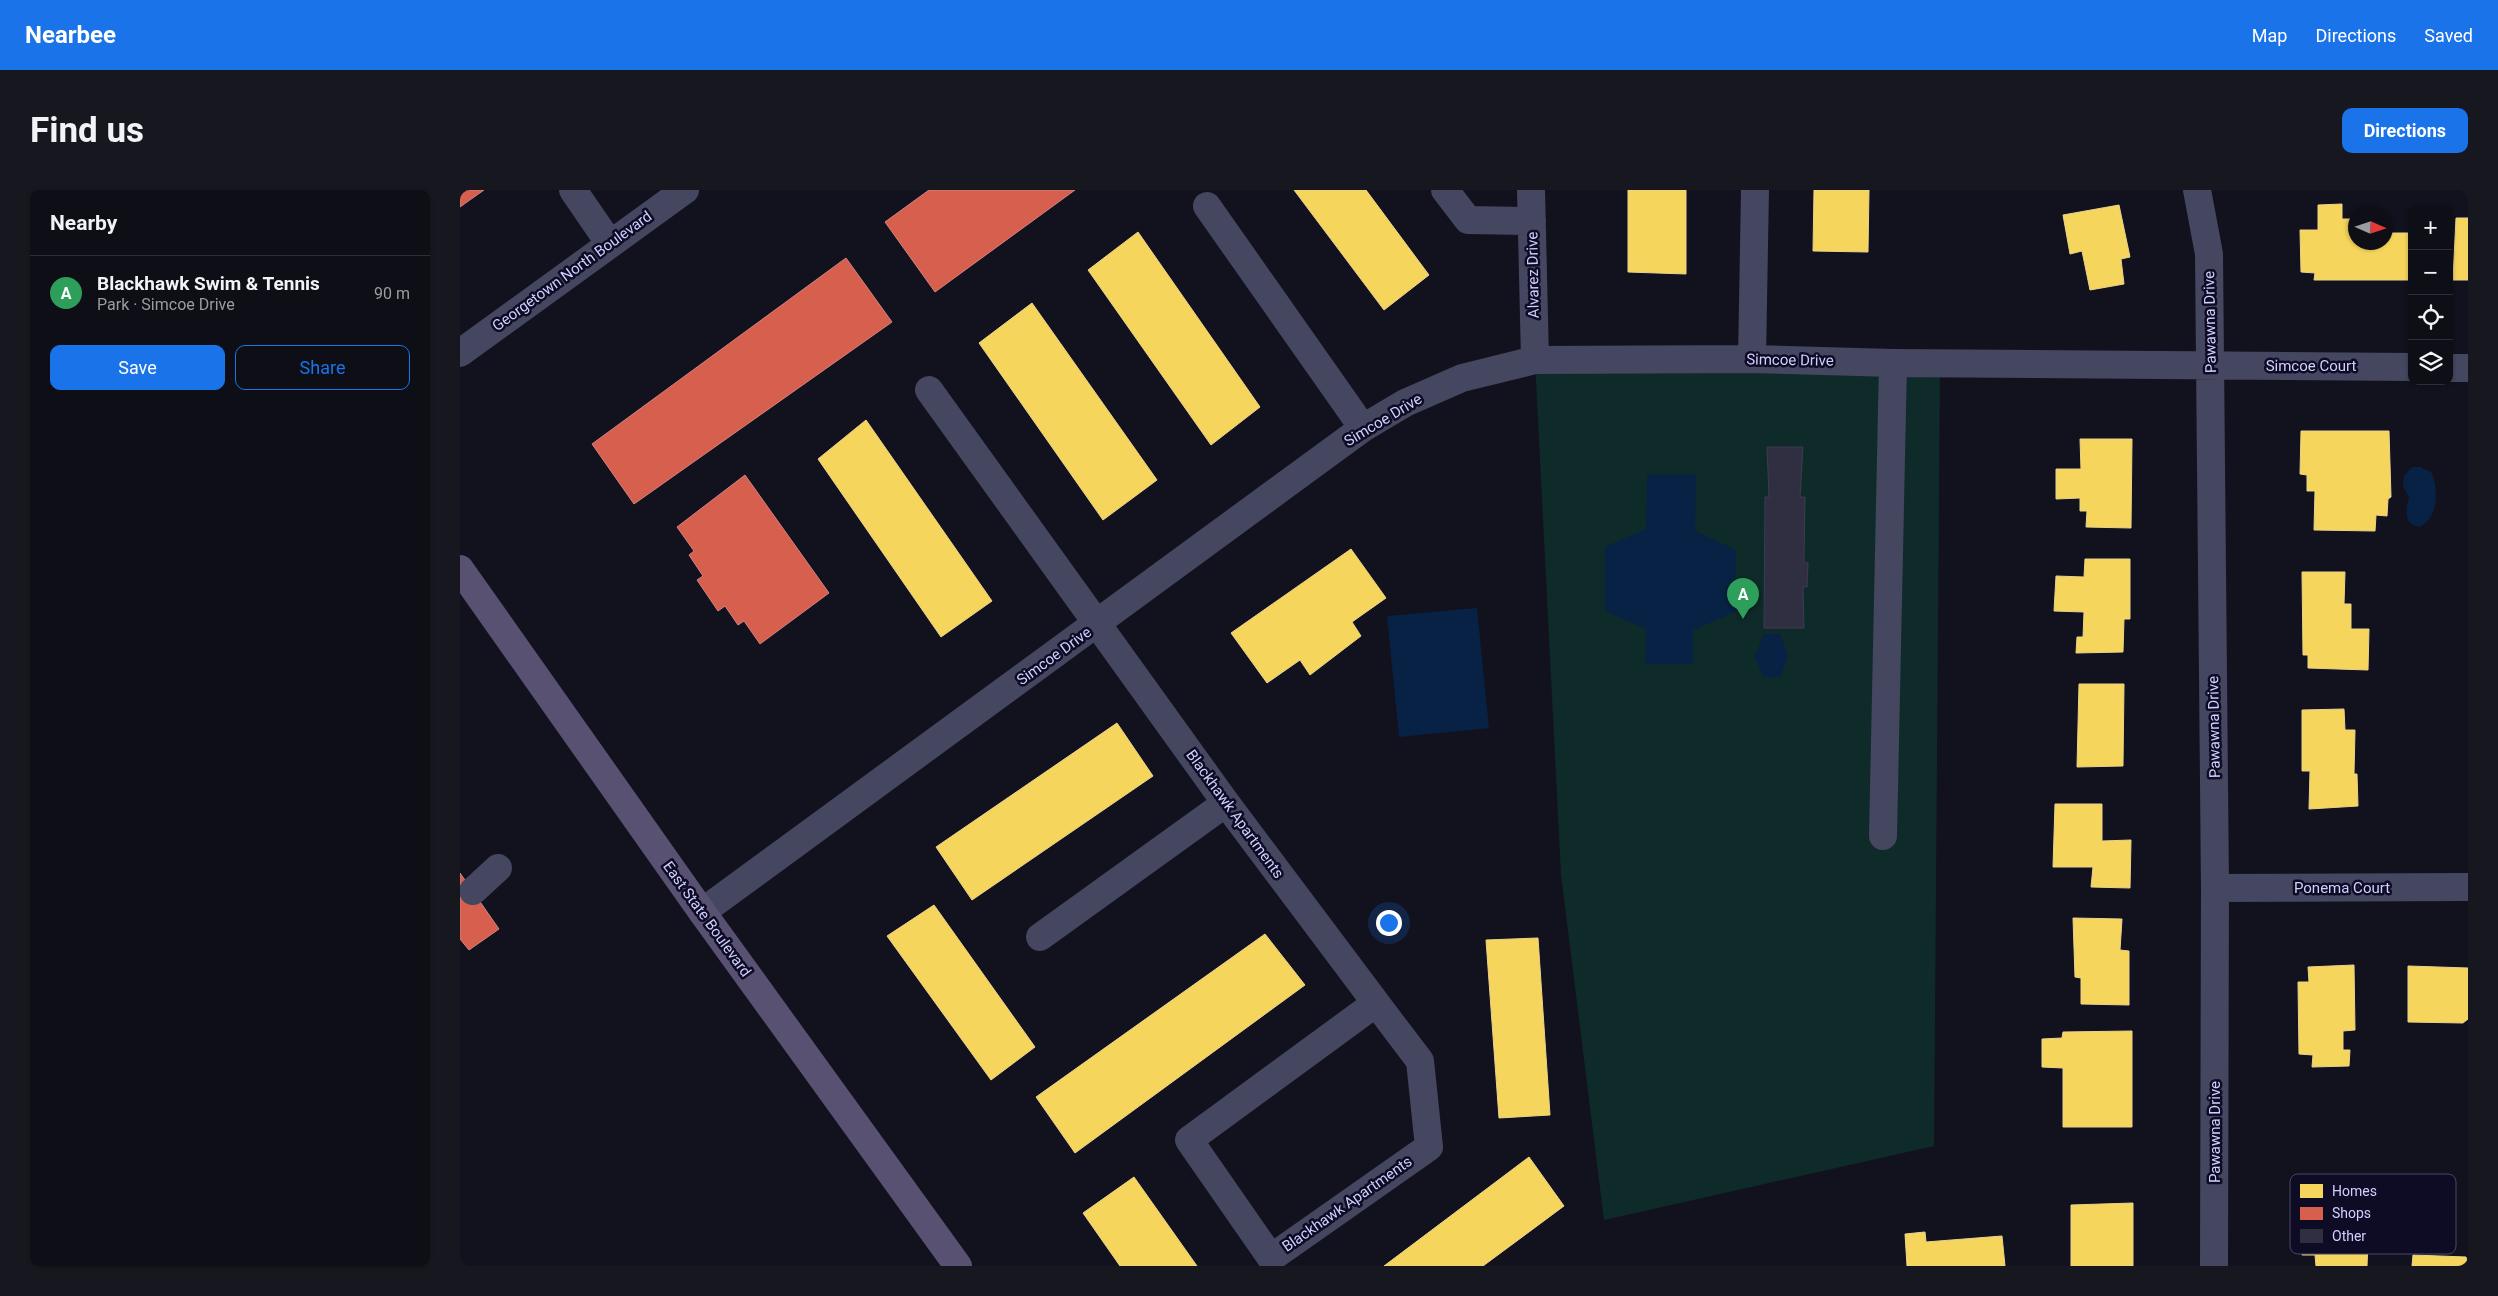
<!DOCTYPE html>
<meta charset="utf-8">
<style>
:root{--surface:#0e0e16;--page:#17171f;--text:#f1f3f6;--muted:#9b9ca1;--line:#2e2e35;--accent:#1a73e8}
body{margin:0;font-family:Roboto,sans-serif;background:var(--page);color:var(--text)}
.controls{position:absolute;right:15px;top:15px;display:grid;overflow:hidden;border-radius:10px;box-shadow:0 1px 4px #0004}
.controls button{width:45px;height:45px;display:grid;place-items:center;padding:0;border:0;border-bottom:1px solid var(--line);background:var(--surface);color:var(--text);font:25px sans-serif}
.compass{position:absolute;left:1888px;top:15px;width:45px;height:45px;border-radius:50%;background:var(--surface);box-shadow:0 1px 4px #0004;rotate:93deg}
.you{position:absolute;left:928px;top:732px;width:18px;height:18px;margin:-12px;border:4px solid #fff;border-radius:50%;background:#1a73e8;box-shadow:0 0 0 8px #1a73e833}
.badge{display:grid;place-items:center;width:32px;height:32px;border-radius:50%;background:var(--accent);color:#fff;font-size:16px;font-weight:700}
.pin{position:absolute;translate:-50% -41px;filter:drop-shadow(0 1px 2px #0008)}
.pin::after{content:'';position:absolute;top:26px;width:18px;height:15px;background:inherit;clip-path:polygon(0 0,100% 0,50% 100%)}
.list{margin:0;padding:0;list-style:none}
h2{display:flex;justify-content:space-between;align-items:center;height:65px;margin:0;padding:0 20px;font-size:21px}
h2 small{font-size:16px;font-weight:400;color:var(--muted)}
.list li{display:grid;grid-template-columns:32px 1fr auto;gap:15px;align-items:center;box-sizing:border-box;height:75px;padding:0 20px;border-top:1px solid var(--line)}
.list b{display:block;font-size:19px;white-space:nowrap}
.list p{margin:0;font-size:16px;white-space:nowrap;color:var(--muted)}
.list em{font-size:16px;font-style:normal;color:var(--muted)}
.actions{display:flex;gap:10px;padding:15px 20px}
.actions a{flex:1;padding:11px 0;border:1px solid var(--accent);border-radius:10px;text-align:center;font-size:18px;color:var(--accent)}
.actions .main{background:var(--accent);color:#fff}
.icon{flex:none;width:28px;height:28px;fill:none;stroke:currentColor;stroke-width:2;stroke-linecap:round;stroke-linejoin:round}
.map{position:relative;flex:none;width:2008px;height:1076px;overflow:hidden;border-radius:10px}
header{display:flex;align-items:center;gap:30px;box-sizing:border-box;height:70px;padding:0 25px;background:var(--accent);color:#fff}
header strong{font-size:24px}
nav{display:flex;gap:28px;margin-inline-start:auto;font-size:18px}
.intro{display:flex;align-items:center;justify-content:space-between;box-sizing:border-box;height:120px;padding:0 30px}
h1{margin:0;font-size:35px}
.button{padding:12px 22px;border-radius:10px;background:var(--accent);color:#fff;font-size:18px;font-weight:700}
main{display:flex;gap:30px;padding:0 30px}
aside{flex:1;background:var(--surface);border-radius:10px;box-shadow:0 1px 4px #0004}
.map>svg:first-child{display:block}
.green{fill:#0f2b29}
.water{fill:#072244}
.homes{fill:#f6d55c;stroke:#ebd38d}
.shops{fill:#d6604d;stroke:#d48182}
.building{fill:#302f41;stroke:#3c3b53}
.lines{fill:none;stroke-linecap:round;stroke-linejoin:round}
.minor{stroke:#454660;stroke-width:28}
.major{stroke:#595172;stroke-width:28}
.labels{text-anchor:middle;dominant-baseline:central;stroke-width:5;stroke-linejoin:round;paint-order:stroke}
.street-label{font-size:15px;fill:#d0cfff;stroke:#0e0c24}
.key{fill:#0e0c24;stroke:#484666;stroke-width:1}
.key-label{font-size:14px;fill:#d0cfff}
</style>
<header>
<strong>Nearbee</strong>
<nav><a>Map</a><a>Directions</a><a>Saved</a></nav>
</header>
<div class="intro"><h1>Find us</h1><a class="button">Directions</a></div>
<main>
<aside>
<h2>Nearby<small></small></h2>
<ul class="list">
<li><span class="badge" style="background:#2e9e5b">A</span><div><b>Blackhawk Swim &amp; Tennis</b><p>Park · Simcoe Drive</p></div><em>90 m</em></li>
</ul>
<div class="actions"><a class="main">Save</a><a>Share</a></div>
</aside>
<div class="map">
<svg width="2008" height="1076" viewBox="0 0 2008 1076">
<rect width="100%" height="100%" fill="#12121e"/>
<!-- green -->
<path class="green" d="M1075,170L1480,173L1474,956L1144,1030L1101,684Z"/>
<!-- water -->
<path class="water" d="M1952,277H1960L1971,282C1979,298 1979,329 1959,337C1943,334 1946,319 1949,307L1943,296L1944,286Z
M1187,285H1236L1235,341L1276,360L1275,422L1233,440V474H1185L1186,439L1145,421V357L1186,339Z
M1017,418L1029,538L939,547L927,426Z
M1304,444H1320L1328,466L1320,487H1303L1295,466Z"/>
<!-- homes -->
<path class="homes" d="M834,0H906L969,85L924,120Z
M1168,0H1226V84L1168,82Z
M1354,0H1409L1408,62L1353,61Z
M1882,14V29H1896V52H1926V43H1952V90H1854L1855,83L1841,82L1840,40H1858V15Z
M1659,15L1670,67L1661,69L1664,94L1630,100L1622,61L1610,64L1603,25Z
M1996,28H2008V90H1993Z
M678,42L800,217L751,255L628,80Z
M572,113L697,290L643,330L519,153Z
M406,230L532,411L481,447L358,269Z
M1841,241H1929L1931,307L1928,309L1927,326L1916,325L1915,341L1854,340L1855,301H1847V285L1840,284Z
M1620,249H1672L1671,338L1626,337L1627,321H1620V308L1596,309V279H1621Z
M891,359L926,408L892,432L901,446L850,485L840,470L807,493L771,443Z
M1625,369H1670V429H1664L1663,462L1616,463L1617,447H1623L1624,422L1594,421L1596,386L1624,387Z
M1842,382H1885L1884,414H1891V439H1909L1908,480L1848,478V465H1843Z
M1619,494H1664L1663,576L1617,577Z
M1884,519L1885,540H1895L1894,584H1897L1898,616L1849,619L1850,581H1842V520Z
M657,533L693,586L512,710L476,657Z
M1595,614H1642V651L1671,650L1670,698L1631,697L1633,677H1593Z
M474,715L575,857L531,890L427,746Z
M1613,728L1662,729L1660,760L1669,761V815L1621,814V788L1615,787Z
M805,744L845,795L615,963L576,907Z
M1078,748L1090,925L1039,928L1026,750Z
M1894,775L1895,840L1883,841V860H1890L1889,876L1852,877L1853,865L1839,864L1838,792H1849L1848,777Z
M1948,776L2008,778V829L2003,833L1948,832Z
M1672,841V937H1603V878L1582,877V849L1602,848L1603,842Z
M1069,967L1104,1016L1023,1076H924Z
M674,987L737,1076H660L623,1023Z
M1673,1013V1076H1611V1015Z
M1841,1031L1909,1032L1907,1076H1856L1855,1065H1842Z
M1465,1042L1466,1052L1542,1046L1545,1076H1447L1445,1044Z
M1953,1065L2006,1067L2008,1076H1952Z"/>
<!-- shops -->
<path class="shops" d="M0,0H24L0,17Z
M469,0H615L475,102L425,32Z
M386,68L432,132L174,314L132,254Z
M285,285L369,403L300,454L284,431L278,435L265,416L258,421L237,390L243,386L229,365L234,361L217,337Z
M0,683L39,739L9,760L0,749Z"/>
<!-- building -->
<path class="building" d="M1307,257H1343L1340,307H1345L1344,372L1348,373L1347,397H1343L1344,438H1304L1305,307H1309Z"/>
<g class="lines">
<!-- minor -->
<path class="minor" d="M113,0L150,54
M985,0L1008,30L1072,31
M1071,0L1075,170
M1737,0L1749,64L1755,698L1754,1076
M747,16L903,238
M0,163L225,0
M1292,169L1295,0
M1989,178H2008
M469,200L766,613L916,813L729,950L811,1068L969,957L960,871L916,813
M1423,646L1433,173
M1755,698L2008,697
M13,701L38,678
M242,722L903,238L945,213L1002,188L1075,170L1292,169L1433,173L1952,177
M580,747L766,613"/>
<!-- major -->
<path class="major" d="M0,379L242,722L498,1076"/>
</g>
<g class="labels">
<!-- street labels -->
<g class="street-label">
<text transform="translate(112 81) rotate(-36)">Georgetown North Boulevard</text>
<text transform="translate(1073 85) rotate(-91)">Alvarez Drive</text>
<text transform="translate(1750 132) rotate(-91)">Pawawna Drive</text>
<text transform="translate(1330 170) rotate(1)">Simcoe Drive</text>
<text x="1851" y="176">Simcoe Court</text>
<text transform="translate(923 230) rotate(-31)">Simcoe Drive</text>
<text transform="translate(594 466) rotate(-36)">Simcoe Drive</text>
<text transform="translate(1754 537) rotate(-91)">Pawawna Drive</text>
<text transform="translate(775 624) rotate(54)">Blackhawk Apartments</text>
<text x="1882" y="698">Ponema Court</text>
<text transform="translate(247 729) rotate(54)">East State Boulevard</text>
<text transform="translate(1755 942) rotate(-90)">Pawawna Drive</text>
<text transform="translate(887 1014) rotate(-35)">Blackhawk Apartments</text>
</g>
</g>
<!-- legend -->
<rect x="1830" y="984" width="166" height="80" rx="8" class="key"/>
<rect x="1840" y="994" width="23" height="14" fill="#f6d55c"/>
<rect x="1840" y="1017" width="23" height="13" fill="#d6604d"/>
<rect x="1840" y="1039" width="23" height="14" fill="#302f41"/>
<g class="key-label">
<text x="1872" y="1006">Homes</text>
<text x="1872" y="1028">Shops</text>
<text x="1872" y="1051">Other</text>
</g>
</svg>
<div class="controls">
<button>+</button>
<button>−</button>
<button><svg class="icon" aria-label="locate" viewBox="0 0 24 24"><circle cx="12" cy="12" r="6"/><path d="M12 2v4M12 18v4M2 12h4M18 12h4"/></svg></button>
<button><svg class="icon" aria-label="layers" viewBox="0 0 24 24"><path d="M12 4l9 5-9 5-9-5zM3 14l9 5 9-5"/></svg></button>
</div>
<svg class="compass" viewBox="-18 -18 36 36"><path d="M0-13l5 13h-10z" fill="#e53935"/><path d="M0 13l5-13h-10z" fill="#9b9ca1"/></svg>
<div class="you"></div>
<div class="pin badge" style="left:1283px;top:429px;background:#2e9e5b">A</div>
</div>
</main>
